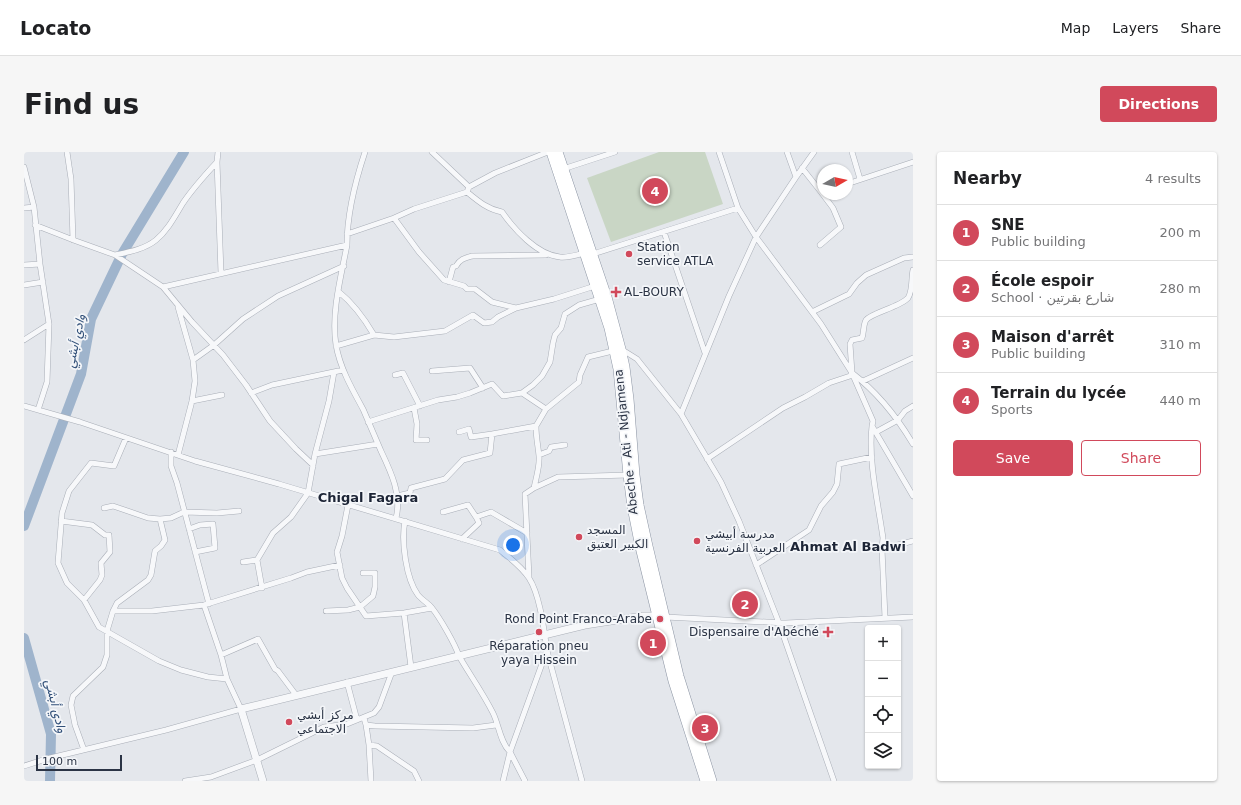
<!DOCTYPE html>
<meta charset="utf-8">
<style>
:root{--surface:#fff;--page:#f6f6f6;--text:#202124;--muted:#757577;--line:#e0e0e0;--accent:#d1495b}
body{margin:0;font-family:"DejaVu Sans",Vazirmatn,sans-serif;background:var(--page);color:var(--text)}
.controls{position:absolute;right:12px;bottom:12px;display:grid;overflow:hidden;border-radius:4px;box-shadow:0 1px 3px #0004}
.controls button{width:36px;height:36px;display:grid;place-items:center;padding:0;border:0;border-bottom:1px solid var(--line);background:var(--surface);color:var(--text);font:20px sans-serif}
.compass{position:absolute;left:793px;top:12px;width:36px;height:36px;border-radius:50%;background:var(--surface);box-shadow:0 1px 3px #0004;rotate:81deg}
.scale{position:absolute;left:12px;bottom:10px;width:86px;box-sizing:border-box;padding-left:4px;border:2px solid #2b3445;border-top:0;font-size:11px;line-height:14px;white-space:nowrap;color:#2b3445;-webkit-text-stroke:3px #f4f6f9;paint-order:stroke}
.you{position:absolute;left:489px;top:393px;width:14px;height:14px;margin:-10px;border:3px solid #fff;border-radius:50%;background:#1a73e8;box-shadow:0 0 0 6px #1a73e833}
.badge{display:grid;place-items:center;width:26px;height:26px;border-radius:50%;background:var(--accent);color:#fff;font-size:13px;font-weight:700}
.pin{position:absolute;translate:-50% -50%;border:2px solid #fff;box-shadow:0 1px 4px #0006}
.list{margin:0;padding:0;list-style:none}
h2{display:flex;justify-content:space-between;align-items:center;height:52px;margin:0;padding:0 16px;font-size:17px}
h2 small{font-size:13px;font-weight:400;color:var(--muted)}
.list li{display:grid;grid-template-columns:26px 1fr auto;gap:12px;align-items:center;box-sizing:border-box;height:56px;padding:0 16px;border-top:1px solid var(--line)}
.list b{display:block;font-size:15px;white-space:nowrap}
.list p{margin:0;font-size:13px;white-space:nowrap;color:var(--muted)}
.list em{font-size:13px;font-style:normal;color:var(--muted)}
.actions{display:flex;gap:8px;padding:12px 16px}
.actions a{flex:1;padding:9px 0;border:1px solid var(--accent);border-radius:4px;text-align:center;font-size:14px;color:var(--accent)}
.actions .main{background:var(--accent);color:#fff}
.icon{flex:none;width:22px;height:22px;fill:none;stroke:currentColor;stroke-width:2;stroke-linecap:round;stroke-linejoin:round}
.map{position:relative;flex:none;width:889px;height:629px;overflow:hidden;border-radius:4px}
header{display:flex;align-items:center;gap:24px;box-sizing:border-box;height:56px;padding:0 20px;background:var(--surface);border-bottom:1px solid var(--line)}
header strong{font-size:19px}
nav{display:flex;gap:22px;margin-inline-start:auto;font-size:14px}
.intro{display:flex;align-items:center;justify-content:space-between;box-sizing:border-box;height:96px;padding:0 24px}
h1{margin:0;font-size:28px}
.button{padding:10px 18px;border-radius:4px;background:var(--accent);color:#fff;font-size:14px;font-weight:700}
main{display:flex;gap:24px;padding:0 24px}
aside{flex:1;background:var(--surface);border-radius:4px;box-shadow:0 1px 3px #0004}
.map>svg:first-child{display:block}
.green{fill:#c9d6c5}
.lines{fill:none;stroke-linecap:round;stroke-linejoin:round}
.river{stroke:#9fb4cc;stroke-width:10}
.minor-casing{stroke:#a9aeb7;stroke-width:6}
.tertiary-casing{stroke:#a9aeb7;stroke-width:8}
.trunk-casing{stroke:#8b94a3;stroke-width:10}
.minor{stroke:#f7f8fa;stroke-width:5}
.tertiary{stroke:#f7f8fa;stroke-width:7}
.trunk{stroke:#fff;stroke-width:9}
.poi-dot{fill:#d1495b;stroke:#f4f6f9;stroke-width:1.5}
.labels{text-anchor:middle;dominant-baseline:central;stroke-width:3.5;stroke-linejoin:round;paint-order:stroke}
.poi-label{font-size:12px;fill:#2b3445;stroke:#f4f6f9;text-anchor:start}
.street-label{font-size:12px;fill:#2b3445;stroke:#f4f6f9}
.water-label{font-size:13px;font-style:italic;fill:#34527a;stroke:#f4f6f9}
.neighbourhood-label{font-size:13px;font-weight:bold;fill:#1d2536;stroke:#f4f6f9}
</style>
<header>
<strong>Locato</strong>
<nav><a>Map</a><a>Layers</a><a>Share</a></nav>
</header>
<div class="intro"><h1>Find us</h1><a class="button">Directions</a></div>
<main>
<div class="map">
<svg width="889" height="629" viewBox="0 0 889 629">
<rect width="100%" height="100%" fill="#e4e7ec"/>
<!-- green -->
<path class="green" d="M635,0H681L699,52L587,90L563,26Z"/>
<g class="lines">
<!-- river -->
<path class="river" d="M0,374L57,222L67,167L98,102L160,0
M0,486L27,582L26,629"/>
<!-- minor casing -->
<g class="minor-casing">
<path id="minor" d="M43,0L47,27L49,88
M194,0L193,10L197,121
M341,0C331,30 323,62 323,93C317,125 307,160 312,193C316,216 328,237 339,257C345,271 351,285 357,299C367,320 378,343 372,366
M408,0L445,35
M695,0L714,56L732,85L797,172L828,221L849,269L848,274L889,344
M763,0L772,25
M828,0L836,27
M0,15L10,55L16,112L25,172L23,230L14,258
M778,16L797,40
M539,17L591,0
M823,32L889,10
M443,40C454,49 463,57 478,60C490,77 513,103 536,105C543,106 553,103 560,101
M0,56L10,55
M370,66L390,57L443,40L445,35L471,21L524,0
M11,73L52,89L91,103L139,135
M640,80L681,201
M323,82L370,66L395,100L420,128L440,134L443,137H451L468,150L492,156
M796,93L817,75L809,56L797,40L799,39
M569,102L714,56
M91,103C105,100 121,97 132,88C144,78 151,64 159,51C169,36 181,23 193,10
M0,113L16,112
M889,118C887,127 889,138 884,146C876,155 847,161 842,168C839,173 840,181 838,186L828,188L826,192L828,221C853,240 873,265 889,292
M425,130L429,115L432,114C436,107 441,106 448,104L522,103
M0,133L19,130
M315,140C330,152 340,166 350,183
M154,155L169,208
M788,160L825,142L833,131L842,123L880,106L889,105
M0,188L25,172
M312,194L350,183L370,185L421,179L449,163L460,171L468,170L474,165L492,156L530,147L571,134
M408,219L446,216L459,236
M371,223L379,221L396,254
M839,229L889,206
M227,241L248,233L319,218
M498,241L522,257
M168,249L198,243
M0,254L56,270L171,309L255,332L476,398C486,406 498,415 505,426C516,443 520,478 523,498L486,600L479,629
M390,256L393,272L392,288H403
M657,262L705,144L732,85L772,25L790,0
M344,270L414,248L433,245L446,241L468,232L479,244L498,241L509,233L518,224L526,210L529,191L531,183L537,176L541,162L555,153L576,147
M848,274C844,308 854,351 859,386L858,397L861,466
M435,280L445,277L447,285L468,282
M852,280L874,268L881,259L889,254
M102,286L90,314L67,311L45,339L38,361L34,411L43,431L60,448L75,475L135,509L157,518L184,525L203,527
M147,300V314L153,331L185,452
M291,302L354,292
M154,303L168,249L171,229L169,208L190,193L219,167L254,144L320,114
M515,303L525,299L527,295L541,293
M683,307L759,256L781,245L805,231L826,224L828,221
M289,313L272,297L246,269L222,233L199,203L168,170L139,135L323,93
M510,336L534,325L604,323
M373,344L386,341L387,336L421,327L439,308L466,301L468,282L512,274L522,257L555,230L556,223L564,205L597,197L613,207L657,262L697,330L715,369L755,471L810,629
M324,353L318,384L313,400L318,426L323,436L342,464L380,461L408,456
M80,356L89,354L124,366L136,367L147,366L160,360L193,361L215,359
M419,360L444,353L452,365
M37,369L68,373L81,383H85L86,400L77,411L78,423L76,428L60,448
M381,369C377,389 382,427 394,443C398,448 404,451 408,456C416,466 431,492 435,504C446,523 459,541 469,561C475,573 476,590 486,600L501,629
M165,377L176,373L189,372L191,396L171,400
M438,387L455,371L452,365L467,360L503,381
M858,397L889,389
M219,410L233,408
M732,413L785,378L797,354L809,340L813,332L815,312L848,305
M505,425L501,342L510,336C512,326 516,314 515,304C514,293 512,286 512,274
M238,436L233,408L249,381L267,365L284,341L291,302L305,249L310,220
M89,459H128L180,453L267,426L283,420L316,413
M302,459L324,458L336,455L349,444L351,435V421H339
M380,461L387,515
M641,465L762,471L889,465
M523,499L558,629
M197,503L234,487L251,517L254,519L272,543
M323,530L333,568
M340,566L342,573L351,574L449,576L472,573
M342,573L345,593L347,629
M345,593L353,594L390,619L395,629
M60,598L51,573L47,553L49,544L79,515L83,503V479L89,459L93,451L124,428L127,423L131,399L137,394L141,388L136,367
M0,614L22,607L142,578L217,557L203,527L197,503L180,453
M161,629L187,625L233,608L300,575L323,572L350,561L355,555L368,520"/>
</g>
<!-- tertiary casing -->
<g class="tertiary-casing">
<path id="tertiary" d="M239,629L217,557L561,473L619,464H637"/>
</g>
<!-- trunk casing -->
<g class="trunk-casing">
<path id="trunk" d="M527,0L585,176L594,217L604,323L608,355L616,395L649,529L681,629
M534,0L583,145L597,197L601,215L605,247L611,323L615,353L624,394L655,524L688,629"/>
</g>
<!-- minor -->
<use href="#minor" class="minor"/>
<!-- tertiary -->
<use href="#tertiary" class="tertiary"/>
<!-- trunk -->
<use href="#trunk" class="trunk"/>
</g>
<!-- markers -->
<g class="poi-dot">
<circle cx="605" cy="102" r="4"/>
<path d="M590 134h4v4h4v4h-4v4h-4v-4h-4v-4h4z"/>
<circle cx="555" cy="385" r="4"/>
<circle cx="673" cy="389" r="4"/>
<circle cx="636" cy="467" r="4"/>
<circle cx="515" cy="480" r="4"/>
<path d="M802 474h4v4h4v4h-4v4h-4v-4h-4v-4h4z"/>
<circle cx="265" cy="570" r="4"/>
</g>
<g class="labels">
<!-- poi labels -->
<g class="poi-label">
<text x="613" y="95">Station<tspan x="613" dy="14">service ATLA</tspan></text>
<text x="600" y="140">AL-BOURY</text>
<text x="563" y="378">المسجد<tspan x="563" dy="14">الكبير العتيق</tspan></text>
<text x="681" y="382">مدرسة أبيشي<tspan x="681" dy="14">العربية الفرنسية</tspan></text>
<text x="628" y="467" text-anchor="end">Rond Point Franco-Arabe</text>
<text x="795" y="480" text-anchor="end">Dispensaire d'Abéché</text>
<text x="515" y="494" text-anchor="middle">Réparation pneu<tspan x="515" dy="14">yaya Hissein</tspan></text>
<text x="273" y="563">مركز أبشي<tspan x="273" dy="14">الاجتماعي</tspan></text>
</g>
<!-- street labels -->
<g class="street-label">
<text transform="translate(602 290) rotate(-96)">Abeche - Ati - Ndjamena</text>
</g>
<!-- water labels -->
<g class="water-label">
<text transform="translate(51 189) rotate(-78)">وادي أبشي</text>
<text transform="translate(32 554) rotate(76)">وادي أبشي</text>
</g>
<!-- neighbourhood labels -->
<g class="neighbourhood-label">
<text x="344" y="345">Chigal Fagara</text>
<text x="824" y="394">Ahmat Al Badwi</text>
</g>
</g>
</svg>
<div class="controls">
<button>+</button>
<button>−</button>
<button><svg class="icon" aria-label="locate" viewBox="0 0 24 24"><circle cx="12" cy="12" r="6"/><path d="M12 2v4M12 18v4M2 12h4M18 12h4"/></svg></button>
<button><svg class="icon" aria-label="layers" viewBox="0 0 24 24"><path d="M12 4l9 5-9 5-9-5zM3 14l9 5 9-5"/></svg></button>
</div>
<svg class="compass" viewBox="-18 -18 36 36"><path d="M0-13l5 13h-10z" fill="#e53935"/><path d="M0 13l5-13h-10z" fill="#757577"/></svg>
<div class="scale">100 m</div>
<div class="you"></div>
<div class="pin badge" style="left:629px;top:491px">1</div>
<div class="pin badge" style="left:721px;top:452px">2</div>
<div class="pin badge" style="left:681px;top:576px">3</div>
<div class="pin badge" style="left:631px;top:39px">4</div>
</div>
<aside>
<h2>Nearby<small>4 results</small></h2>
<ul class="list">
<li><span class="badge">1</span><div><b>SNE</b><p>Public building</p></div><em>200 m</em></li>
<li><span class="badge">2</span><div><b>École espoir</b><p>School · شارع بقرتين</p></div><em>280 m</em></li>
<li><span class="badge">3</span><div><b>Maison d'arrêt</b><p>Public building</p></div><em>310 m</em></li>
<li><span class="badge">4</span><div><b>Terrain du lycée</b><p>Sports</p></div><em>440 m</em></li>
</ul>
<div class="actions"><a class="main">Save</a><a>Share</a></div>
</aside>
</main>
